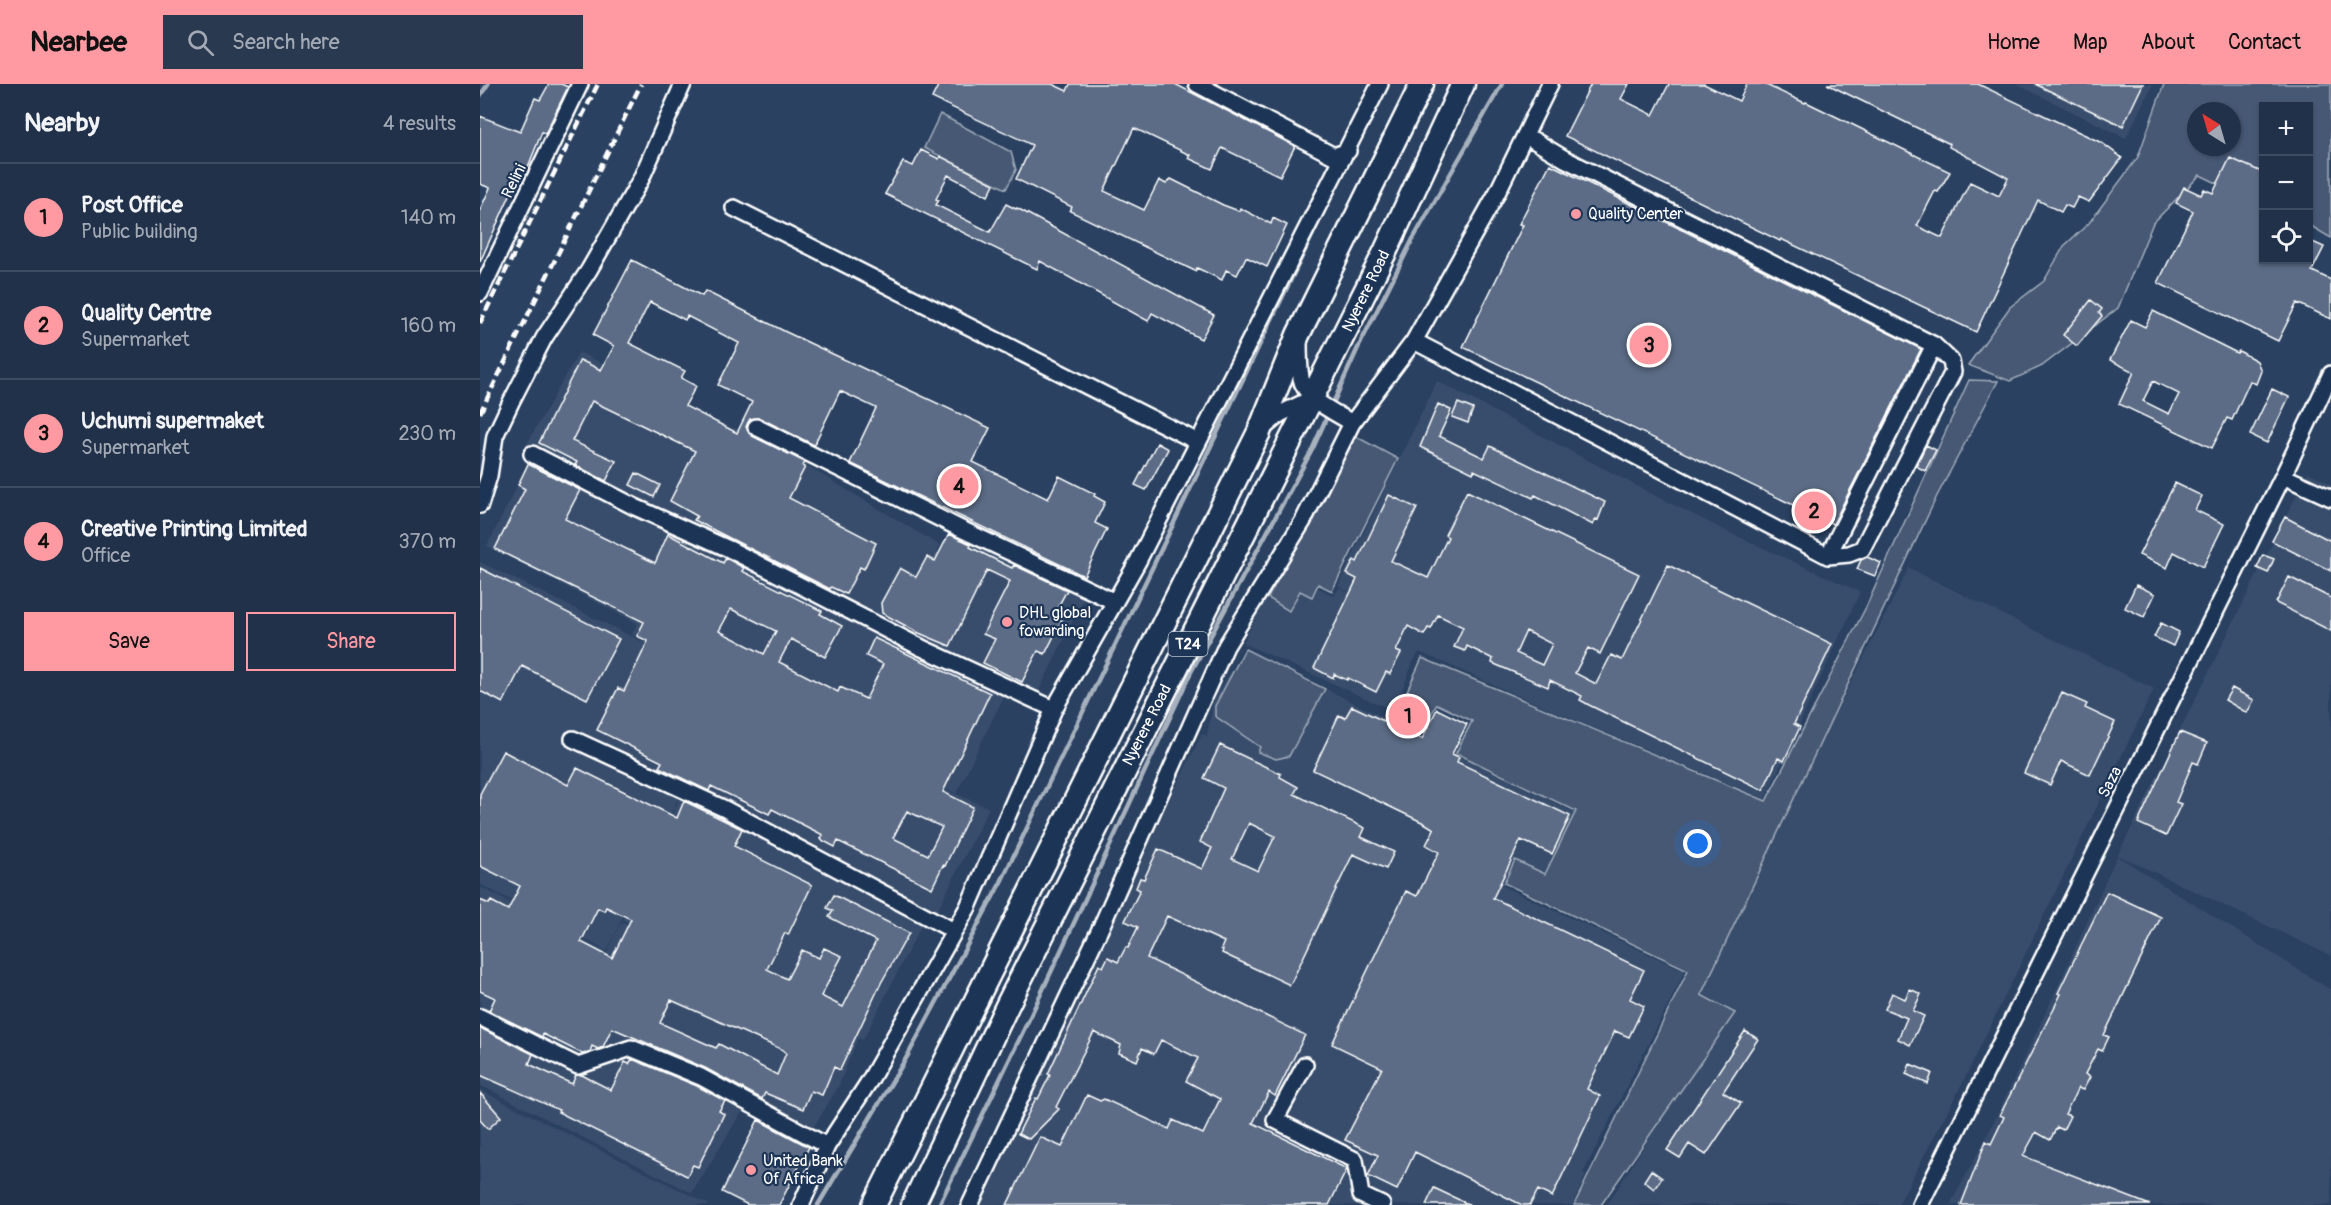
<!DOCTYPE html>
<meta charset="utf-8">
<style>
:root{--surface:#203149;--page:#283950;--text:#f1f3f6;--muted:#a2a9b4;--line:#3d4c61;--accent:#ff9aa2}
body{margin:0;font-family:Pangolin,sans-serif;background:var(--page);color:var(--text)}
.controls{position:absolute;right:18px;top:18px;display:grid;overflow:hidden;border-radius:0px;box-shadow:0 2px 4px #0004}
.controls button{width:54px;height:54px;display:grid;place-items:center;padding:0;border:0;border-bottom:2px solid var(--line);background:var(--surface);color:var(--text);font:30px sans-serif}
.compass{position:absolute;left:1707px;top:18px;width:54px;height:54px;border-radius:50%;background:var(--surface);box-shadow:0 2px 4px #0004;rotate:323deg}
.you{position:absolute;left:1218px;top:760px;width:21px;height:21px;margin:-15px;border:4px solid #fff;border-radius:50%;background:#1a73e8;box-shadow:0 0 0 9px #1a73e833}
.badge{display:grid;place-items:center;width:39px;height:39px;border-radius:50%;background:var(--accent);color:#111;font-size:20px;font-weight:700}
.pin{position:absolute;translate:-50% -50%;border:3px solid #fff;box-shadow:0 2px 6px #0006}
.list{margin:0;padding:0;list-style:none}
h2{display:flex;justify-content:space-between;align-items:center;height:78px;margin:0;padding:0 24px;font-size:26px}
h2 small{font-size:20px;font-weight:400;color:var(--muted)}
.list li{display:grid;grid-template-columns:39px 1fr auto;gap:18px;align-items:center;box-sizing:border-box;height:108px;padding:0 24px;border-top:2px solid var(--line)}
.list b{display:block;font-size:22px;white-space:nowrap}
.list p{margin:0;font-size:20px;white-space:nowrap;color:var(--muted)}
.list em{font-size:20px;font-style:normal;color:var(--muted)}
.actions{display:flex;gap:12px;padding:18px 24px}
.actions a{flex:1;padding:14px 0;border:2px solid var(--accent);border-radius:0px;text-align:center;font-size:21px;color:var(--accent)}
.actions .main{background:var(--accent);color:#111}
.icon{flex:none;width:33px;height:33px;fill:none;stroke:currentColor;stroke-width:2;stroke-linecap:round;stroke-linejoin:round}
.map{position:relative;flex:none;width:1851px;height:1121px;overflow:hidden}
header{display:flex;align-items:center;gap:36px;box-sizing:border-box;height:84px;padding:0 30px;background:var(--accent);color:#111}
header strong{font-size:28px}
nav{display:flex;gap:33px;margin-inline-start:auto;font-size:21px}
.search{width:420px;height:54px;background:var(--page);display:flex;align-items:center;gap:15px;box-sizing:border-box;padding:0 21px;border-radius:0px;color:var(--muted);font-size:22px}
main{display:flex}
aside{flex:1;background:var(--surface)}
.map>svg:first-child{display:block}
.built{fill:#394e6c;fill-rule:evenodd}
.green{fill:#465975;stroke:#a2acba;stroke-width:1.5;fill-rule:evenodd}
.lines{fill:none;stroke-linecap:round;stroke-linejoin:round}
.stream{stroke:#a7b1be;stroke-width:4.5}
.building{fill:#5b6c86;stroke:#fff;stroke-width:1.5;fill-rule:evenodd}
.minor-casing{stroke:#fff;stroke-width:20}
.highway-casing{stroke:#fff;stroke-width:27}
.minor{stroke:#1d3557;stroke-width:15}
.highway{stroke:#1d3557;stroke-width:22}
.rail{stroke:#fff;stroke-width:4.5;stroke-dasharray:9 4.5;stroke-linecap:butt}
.poi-dot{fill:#ff9aa2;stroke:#1d3557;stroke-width:2}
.labels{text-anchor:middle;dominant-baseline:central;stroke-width:4.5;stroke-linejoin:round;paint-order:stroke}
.shield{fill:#1d3557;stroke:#bbc2cd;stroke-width:1.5}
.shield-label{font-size:15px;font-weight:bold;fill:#fff}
.street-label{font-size:16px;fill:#fff;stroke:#1d3557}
.poi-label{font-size:16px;fill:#fff;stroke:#1d3557;text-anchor:start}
</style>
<header>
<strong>Nearbee</strong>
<div class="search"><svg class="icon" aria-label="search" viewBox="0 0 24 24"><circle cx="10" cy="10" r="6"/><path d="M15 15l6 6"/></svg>Search here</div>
<nav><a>Home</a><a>Map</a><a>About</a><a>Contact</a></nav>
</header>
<main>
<aside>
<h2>Nearby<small>4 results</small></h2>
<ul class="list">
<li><span class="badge">1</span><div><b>Post Office</b><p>Public building</p></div><em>140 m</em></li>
<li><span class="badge">2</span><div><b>Quality Centre</b><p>Supermarket</p></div><em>160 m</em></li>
<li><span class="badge">3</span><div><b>Uchumi supermaket</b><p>Supermarket</p></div><em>230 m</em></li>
<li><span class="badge">4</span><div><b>Creative Printing Limited</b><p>Office</p></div><em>370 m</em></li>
</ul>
<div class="actions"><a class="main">Save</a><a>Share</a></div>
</aside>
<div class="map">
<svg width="1851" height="1121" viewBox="0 0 1851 1121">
<rect width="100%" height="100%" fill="#2a4161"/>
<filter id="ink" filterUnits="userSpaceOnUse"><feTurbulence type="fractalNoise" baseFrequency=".0167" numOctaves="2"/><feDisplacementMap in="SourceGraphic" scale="12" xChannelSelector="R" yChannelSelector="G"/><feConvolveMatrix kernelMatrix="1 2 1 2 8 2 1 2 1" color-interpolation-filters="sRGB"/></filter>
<g filter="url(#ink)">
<!-- built -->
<path class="built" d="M1536,0H1673L1646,54Z
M99,268L251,344L258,345L257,347L267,346L459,461L456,476L470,447L606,510L555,615L440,556L442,552L438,559L208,442L44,365Z
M957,297L1178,413L1246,447L1380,508L1285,715L1060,621L939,568L933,578L914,627L763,559L787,512L803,517L817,493L854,512L859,504L876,512L858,502Z
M52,373L526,608L476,710L509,724L457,827L276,735L204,701L127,867L0,800V478L295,623L152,551L157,539L7,462ZM326,639L475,709V710L453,701Z
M1828,388L1851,400V872L1638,771Z
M1429,484L1674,605L1486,992L1418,1121H1127L1250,927L1215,908Z
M766,565L1095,729L1064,789L1034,775L1022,802L1205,887L1103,1089L1106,1091L1092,1121H498L620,868L616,866L722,650L727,652L734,614Z
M202,709L444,836L383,956L378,954L357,1005L328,1052L269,1016L212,1109L0,1001V803L127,869L139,842L143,839L274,900L143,836Z
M1637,772L1851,906V1121H1470L1508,1050L1573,913Z
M0,1006L230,1121H0Z"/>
<!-- green -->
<path class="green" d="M1684,0H1851V154L1829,141L1828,22H1784L1783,121L1720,91L1673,139L1638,224L1562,282L1530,297L1488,281L1530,223L1564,197L1584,162L1609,139L1658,73ZM1716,27H1752V63H1716Z
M460,30L531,68L536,86L526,105L444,64Z
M1489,296L1518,297L1457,412L1221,911L1255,929L1121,1121H1094L1208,886L1024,799L1035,776L1065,790L1096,727L976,669L992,637L957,620L940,650L914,636L942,574L1286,717L1386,523Z
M875,352L918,375L852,507L838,500L832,513L820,507L809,527L788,514Z
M765,565L845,605L809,672L796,675L778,668L780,663L735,632V622Z"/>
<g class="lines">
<!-- stream -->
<path class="stream" d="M0,12L8,0
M338,1121L428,971L521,798L843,129
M459,1121L551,931L711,588L832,366L877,266L933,155L1022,0"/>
</g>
<!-- building -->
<path class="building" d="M69,0H81L88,3L65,50L62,48L48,83L43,82L0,178V126L10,104L0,100V32L40,48L55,14L60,16Z
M459,0H572L587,7L590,0H695L815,62L800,92L742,64L732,85L708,74L710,71L654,44L624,107L664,126L679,96L686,100L691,95L743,121L759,127L760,124L791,140L793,134L807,141L787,183L766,173L757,191L746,186L742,196L717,184L715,187L590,127L592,123L536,95L552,61L452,14Z
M1111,0H1149L1141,15L1173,31L1189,0H1224L1259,17L1267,0H1284L1325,19L1326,18L1470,88L1458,108L1455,107L1437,142L1462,154L1490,98L1519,112L1528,94L1469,63L1470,60L1347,0H1498L1622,59L1642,74L1609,118L1598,113L1592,124L1585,121L1581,128L1558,116L1496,248L1301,155L1300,157L1085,52Z
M1555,0H1663L1643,42Z
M441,66L459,75L460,72L514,100L508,112L468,91L456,115L459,116L456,121L510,148L526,120L536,125L537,124L734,231L721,255L672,229L668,237L560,177L557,185L405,110L423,78L433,82Z
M1750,74L1784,89V176H1828V156L1844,163L1832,187L1851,196V235L1817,219L1798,257L1678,199L1713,127L1696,119L1704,103L1721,111L1724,105L1733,109Z
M1070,80L1441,265L1353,440L983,263L1043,141L1039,140Z
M152,176L222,212L225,207L306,248L510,344L493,378L568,415L579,392L615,410L614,412L625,418L615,439L627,445L604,492L370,379L396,324L360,307L334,361L280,334L270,335L266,343L272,352L325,378L323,382L325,383L309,414L396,459L384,485L380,483L366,510L351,503L350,505L214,436L217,432L190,417L215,367L178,349L112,317L92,357L136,377L126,397L95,381L97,378L59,359L100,276L121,286L134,262L113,251ZM170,218L205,236L207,232L259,259L238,301L272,318L257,349L205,322L216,302L201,294L205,287L149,259Z
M1611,216L1622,225L1619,229L1622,232L1597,262L1583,251Z
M1673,227L1757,269L1759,267L1777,277L1781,287L1776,300L1770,297L1752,336L1747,334L1732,364L1639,320L1654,288L1630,276L1651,236L1665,243ZM1673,297L1699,310L1689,330L1663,317Z
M1792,305L1809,313L1787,359L1770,351Z
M978,319L993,325L988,339L972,333Z
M958,320L971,326L959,352L1004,374L1010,362L1125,418L1118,436L1116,435L1113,441L1055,411L1053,414L994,386L993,389L940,363Z
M677,359L688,365L666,406L655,401Z
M1446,361L1456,366L1445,387L1436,382Z
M48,380L100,406L85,435L175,479L188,450L243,479L246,474L264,484L262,487L342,527L340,530L362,542L345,573L311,555L299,578L358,608L360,603L386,615L403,580L386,572L394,554L510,609L463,708L493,723L465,782L463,781L452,804L358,757L355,763L340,755L343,751L292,725L289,730L231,702L229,707L212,699L179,683L182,678L117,646L138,604L144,607L168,557L157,552L164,538L15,465L45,405L38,401ZM251,525L296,547L284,570L239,547ZM427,727L462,743L448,771L413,754Z
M156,389L180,401L174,413L150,401Z
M1695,399L1722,412L1715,426L1744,440L1723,483L1694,468L1687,484L1659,471Z
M987,407L1159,490L1120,570L1108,564L1095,589L1116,600L1131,571L1142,576L1188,481L1352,560L1314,640L1320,643L1304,677L1298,674L1283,706L1109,621L1100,616L1102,612L1070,596L1068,603L1012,579L1013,575L987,562L985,567L974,563L983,543L958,531L951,545L948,544L944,551L928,542L916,567L921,569L910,590L906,588L896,608L868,594L867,596L854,590L853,594L834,584L877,495L867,490L874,476L877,478L909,411L937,424L911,477L948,494L968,453L965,451ZM1046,547L1072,560L1062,581L1036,569Z
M1805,433L1851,457V487L1792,457Z
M469,450L491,460L490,463L532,484L534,481L587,506L573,532L582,536L565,570L558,567L542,598L503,579L515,555L503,550L530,497L507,486L470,562L439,549L402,529L401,519L420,484L436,493L447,473L455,477Z
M1783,471L1794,475L1788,489L1777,484Z
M1387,473L1401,479L1395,492L1377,485L1381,476Z
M0,484L139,555L107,615L42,582L23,619L0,607Z
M1809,493L1851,514V547L1796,519Z
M1656,501L1675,510L1664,533L1645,524Z
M1681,539L1699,548L1693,562L1674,553Z
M1752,604L1774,616L1767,629L1745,616Z
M1582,609L1607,620L1605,624L1635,638L1610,691L1581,677L1570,701L1544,689Z
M872,622L942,655L957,625L987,640L972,670L979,673L977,678L1090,732L1072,770L1041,756L1013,814L1164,886L1150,915L1164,922L1149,953L1135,947L1107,1005L1120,1012L1072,1113L1058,1106L1050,1121H1042L935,1068L917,1106L888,1092L898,1071L865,1056L902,984L852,960L926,807L937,812L959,768L946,761L954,745L946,740L833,686L859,631L865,634Z
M1700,648L1727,659L1718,680L1713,678L1696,718L1701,720L1686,752L1658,739Z
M740,661L801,690L800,693L818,703L814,710L885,744L881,753L914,768L906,785L873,770L810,901L742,869L743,866L741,865L744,858L687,832L667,874L825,951L795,1012L789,1008L773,1039L867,1085L849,1121H527L560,1053L582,1063L607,1011L620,1017L624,1015L689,1045L693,1036L723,1050L740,1015L706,997L718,974L681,956L674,970L662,964L657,977L639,969L641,961L614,948L576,1023L579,1025L549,1055L538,1050L556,1014L558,1015L570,991L568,990L619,881L623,883L628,873L638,878L646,863L648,864L658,843L645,837L660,806L656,804L660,794L664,795L678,765L722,785L732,764L720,758L744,704L724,694ZM769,739L795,752L778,787L752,775Z
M23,667L88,701L97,684L197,734L204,717L262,745L254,762L332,801L308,851L305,849L287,885L307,895L322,866L339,874L344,864L362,872L341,912L363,923L396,857L349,833L353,827L347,824L354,811L429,849L401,899L360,986L354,983L342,1011L331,1007L323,1025L285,1009L282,1015L225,984L132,944L123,963L118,965L112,962L110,968L103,970L63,950L62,953L9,927L15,914L0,907V816L9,820L11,817L28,826L40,802L0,782V710ZM126,823L151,835L132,874L101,858L118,824L124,827ZM191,916L303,966L306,969L297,991L239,960L236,964L180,939Z
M1627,808L1681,833L1624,951L1629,953L1622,967L1618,965L1605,990L1610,993L1603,1006L1598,1004L1585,1030L1590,1032L1583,1046L1577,1043L1570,1056L1556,1048L1543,1072L1670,1121H1481L1506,1057L1511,1060L1524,1033L1520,1031L1581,910L1578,909Z
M1430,905L1441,910L1433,927L1444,932L1430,961L1418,955L1427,934L1405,925L1412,909L1425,915Z
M0,944L53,970L49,980L92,1000L96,991H102L131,1006L145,978L149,980L152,975L217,1002L245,1017L239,1027L244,1030L218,1083L213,1081L207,1092L78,1028L79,1026L0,991Z
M1265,947L1278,955L1243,1008L1261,1019L1226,1071L1209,1060L1200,1074L1187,1066Z
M1430,980L1452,989L1448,1000L1426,990Z
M0,1009L21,1033L8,1045L0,1036Z
M278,1036L329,1063L299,1121H268L242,1108Z
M1171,1086L1182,1094L1174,1105L1164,1097Z
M954,1104L990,1121H946Z"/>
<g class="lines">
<!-- minor casing -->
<g class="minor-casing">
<path id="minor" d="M717,0L854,72L868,67
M254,124L718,358
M0,209L100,0
M819,256C819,268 819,282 821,294C825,316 855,328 872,339
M934,257L1348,472L1369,470L1382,465L1473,288L1471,277L1454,261L1085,75L1045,51
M276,343L479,444L635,518
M782,345L800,330L833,314
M52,370L155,423L249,465L442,564L574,625
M1803,392L1851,414
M0,421L9,392L15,352L31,318L64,254L109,186L161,95L203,0
M1348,472L1454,261
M93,655L243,724L474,847
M0,933L98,982L151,964L221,993L347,1062
M825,981L795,1036L875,1076L881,1111L902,1121
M321,1121L347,1062L390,996L488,823L574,625L658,477L900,0
M490,1121L621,843L746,562L823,437L872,339L934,257L1017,109L1070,0
M1440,1121L1803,392L1851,290"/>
</g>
<!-- highway casing -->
<g class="highway-casing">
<path id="highway" d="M394,1121L779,348L818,251L942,0
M433,1121L527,922L905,168L983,0"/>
</g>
<!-- minor -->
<use href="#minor" class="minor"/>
<!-- highway -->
<use href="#highway" class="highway"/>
<!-- rail -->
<path class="rail" d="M0,239L118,0
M0,329L161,0"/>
</g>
</g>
<!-- markers -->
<g class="poi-dot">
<circle cx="1096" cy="130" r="6"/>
<circle cx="527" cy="538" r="6"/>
<circle cx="271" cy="1086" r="6"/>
</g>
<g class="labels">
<!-- shield labels -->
<rect class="shield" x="688.5" y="548" width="39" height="24" rx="4.5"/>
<g class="shield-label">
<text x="708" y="560">T24</text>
</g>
<!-- street labels -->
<g class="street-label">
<text transform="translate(34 97) rotate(-64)">Relini</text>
<text transform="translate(886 207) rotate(-64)">Nyerere Road</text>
<text transform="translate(667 641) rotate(-63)">Nyerere Road</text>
<text transform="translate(1630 698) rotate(-63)">Saza</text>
</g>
<!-- poi labels -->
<g class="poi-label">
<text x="1108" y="130">Quality Center</text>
<text x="539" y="529">DHL global<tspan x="539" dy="18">fowarding</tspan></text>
<text x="283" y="1077">United Bank<tspan x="283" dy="18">Of Africa</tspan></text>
</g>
</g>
</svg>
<div class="controls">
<button>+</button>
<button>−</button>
<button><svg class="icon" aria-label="locate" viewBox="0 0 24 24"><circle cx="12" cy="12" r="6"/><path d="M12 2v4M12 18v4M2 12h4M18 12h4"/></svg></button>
</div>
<svg class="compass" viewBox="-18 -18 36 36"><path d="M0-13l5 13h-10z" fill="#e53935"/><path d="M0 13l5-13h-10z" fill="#a2a9b4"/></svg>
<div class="you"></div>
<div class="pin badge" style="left:928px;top:632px">1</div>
<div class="pin badge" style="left:1334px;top:427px">2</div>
<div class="pin badge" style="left:1169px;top:261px">3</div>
<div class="pin badge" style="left:479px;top:402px">4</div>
</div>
</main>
